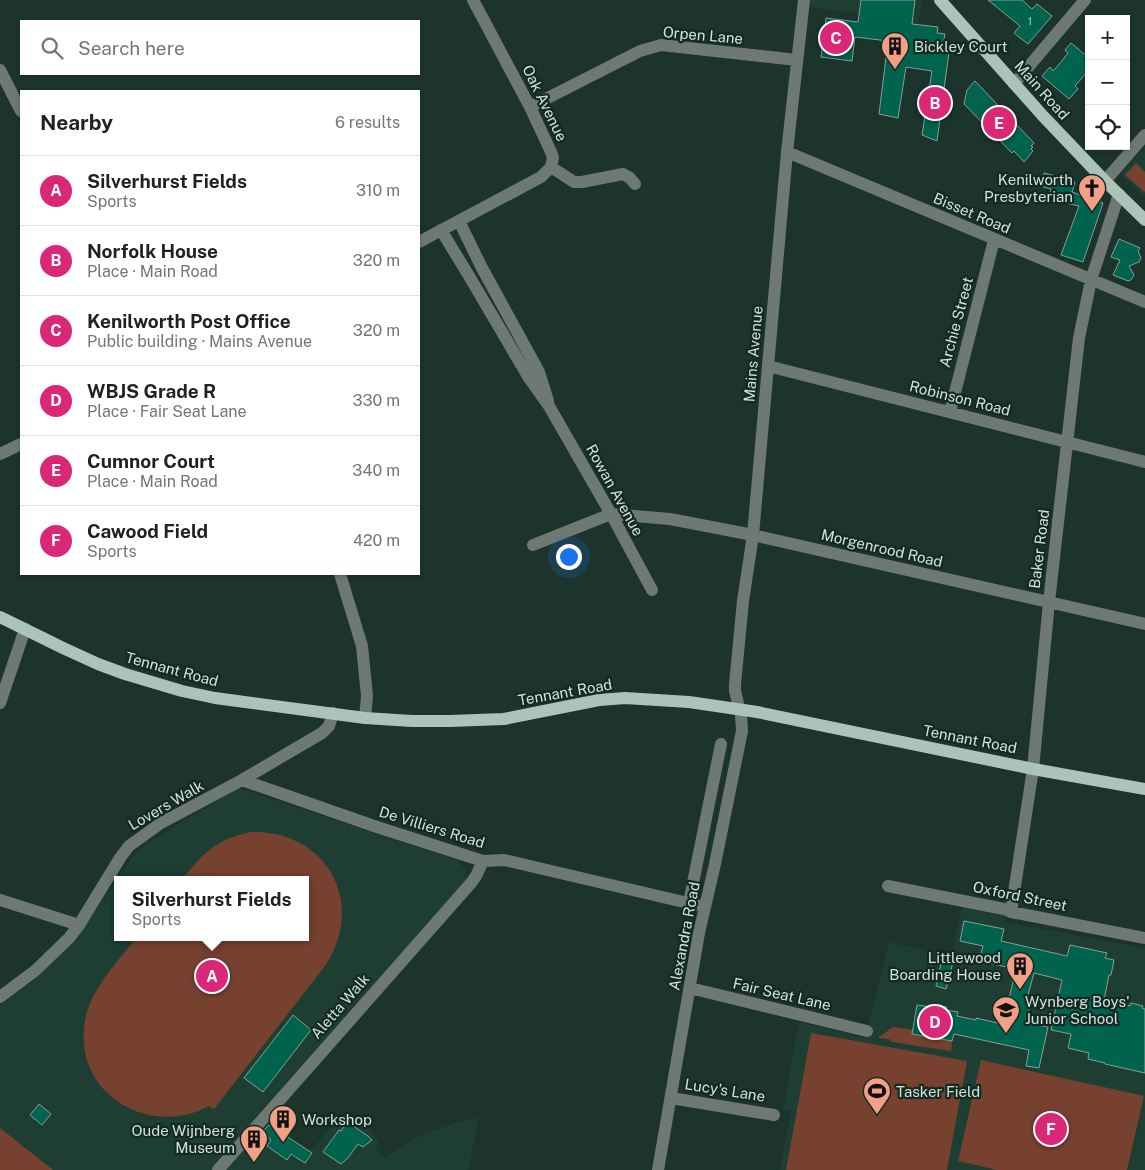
<!DOCTYPE html>
<meta charset="utf-8">
<style>
:root{--surface:#fff;--page:#f2f2f2;--text:#202124;--muted:#757577;--line:#e0e0e0;--accent:#db2777}
body{margin:0;font-family:"Public Sans",sans-serif;background:var(--page);color:var(--text)}
.controls{position:absolute;right:15px;top:15px;display:grid;overflow:hidden;border-radius:0px;box-shadow:0 1px 4px #0004}
.controls button{width:45px;height:45px;display:grid;place-items:center;padding:0;border:0;border-bottom:1px solid var(--line);background:var(--surface);color:var(--text);font:25px sans-serif}
.you{position:absolute;left:568px;top:556px;width:18px;height:18px;margin:-12px;border:4px solid #fff;border-radius:50%;background:#1a73e8;box-shadow:0 0 0 8px #1a73e833}
.badge{display:grid;place-items:center;width:32px;height:32px;border-radius:50%;background:var(--accent);color:#fff;font-size:16px;font-weight:700}
.pin{position:absolute;translate:-50% -50%;border:2px solid #fff;box-shadow:0 1px 5px #0006}
.popup{position:absolute;left:114px;top:876px;width:195px;height:65px;box-sizing:border-box;display:grid;place-content:center;border-radius:0px;background:var(--surface);filter:drop-shadow(0 1px 4px #0005);font-size:16px;white-space:nowrap;color:var(--muted)}
.popup b{font-size:19px;color:var(--text)}
.popup::after{content:'';position:absolute;left:50%;top:100%;margin-left:-10px;border:10px solid transparent;border-top-color:var(--surface)}
.list{margin:0;padding:0;list-style:none}
h2{display:flex;justify-content:space-between;align-items:center;height:65px;margin:0;padding:0 20px;font-size:21px}
h2 small{font-size:16px;font-weight:400;color:var(--muted)}
.list li{display:grid;grid-template-columns:32px 1fr auto;gap:15px;align-items:center;box-sizing:border-box;height:70px;padding:0 20px;border-top:1px solid var(--line)}
.list b{display:block;font-size:19px;white-space:nowrap}
.list p{margin:0;font-size:16px;white-space:nowrap;color:var(--muted)}
.list em{font-size:16px;font-style:normal;color:var(--muted)}
.icon{flex:none;width:28px;height:28px;fill:none;stroke:currentColor;stroke-width:2;stroke-linecap:round;stroke-linejoin:round}
.map{position:relative;flex:none;width:1145px;height:1170px;overflow:hidden}
.search{position:absolute;background:var(--surface);box-shadow:0 1px 4px #0004;left:20px;top:20px;width:400px;height:55px;display:flex;align-items:center;gap:12px;box-sizing:border-box;padding:0 18px;border-radius:0px;color:var(--muted);font-size:19px}
.panel{position:absolute;background:var(--surface);box-shadow:0 1px 4px #0004;left:20px;top:90px;width:400px;height:485px;border-radius:0px}
.map>svg:first-child{display:block}
.built{fill:#1e3e34;fill-rule:evenodd}
.green{fill:#774130}
.building{fill:#00634d;stroke:#85a096}
.lines{fill:none;stroke-linecap:round;stroke-linejoin:round}
.minor{stroke:#6e7974;stroke-width:12}
.major{stroke:#acc3ba;stroke-width:12}
.labels{text-anchor:middle;dominant-baseline:central;stroke-width:4.5;stroke-linejoin:round;paint-order:stroke}
.number-label{font-size:12px;fill:#9ec2b8}
.street-label{font-size:15px;fill:#d3e1dc;stroke:#122a22}
.poi-label{font-size:15px;fill:#d3e1dc;stroke:#122a22;text-anchor:start}
</style>
<div class="map">
<svg width="1145" height="1170" viewBox="0 0 1145 1170">
<rect width="100%" height="100%" fill="#1c342c"/>
<!-- built -->
<path class="built" d="M804,0H922L917,34L872,16L803,6Z
M1145,147V197L1121,175Z
M238,788L456,860L462,865L466,872V876L465,880L253,1120L264,1128L268,1123L311,1150L344,1113L366,1125L379,1143L375,1146L384,1158L414,1139L428,1133L455,1123L478,1117L469,1170H0V1005L39,976L72,942L86,924L132,858L143,846ZM118,880H306V937H118Z
M963,906L1002,914L1005,919V922L1145,948V1170H780L791,1111L783,1110L799,1022L865,1038L889,942L950,957Z"/>
<!-- green -->
<path class="green" d="M1136,163L1145,172V191L1144,192L1125,175Z
M251,832C327,830 367,903 325,966L214,1109L209,1106C148,1139 72,1092 85,1021C90,989 118,962 137,937H306V880H182C203,853 216,839 251,832Z
M894,1027L912,1030V1034L952,1041L951,1051L892,1042L889,1039L879,1038V1037C885,1034 888,1029 894,1027Z
M811,1033L967,1061L947,1170H786Z
M981,1060L1144,1096L1127,1170H997L958,1161Z
M0,1128L53,1170H0Z"/>
<!-- building -->
<path class="building" d="M861,0H915L912,24L938,27L937,33L945,34L942,51L949,52L937,141L922,135L932,71L906,67L898,118L879,114L888,41L855,37L852,61L821,57L826,18L858,22Z
M988,0H1022L1032,9L1037,4L1052,16L1028,44L1014,33L1020,26Z
M1071,43L1089,58V70L1075,86L1078,89L1069,99L1042,76L1050,67L1053,71L1061,62L1068,53L1065,50Z
M975,81L1034,143L1031,146L1033,147L1031,149L1033,151L1024,162L1014,151L1012,153L964,104L967,90Z
M1044,173L1060,177L1061,174L1071,177L1070,181L1075,182L1072,192L1103,203L1083,262L1061,255L1079,206L1061,202L1062,198L1050,195L1051,189L1040,186Z
M1119,239L1140,248L1138,251L1141,258L1139,262L1129,266L1134,275L1131,280L1128,281L1113,275L1120,260L1111,257Z
M964,921L1004,929L1001,941L1067,956L1070,945L1107,953L1105,958L1114,960L1111,975H1109L1104,1000L1130,1006L1131,1003L1143,1006L1142,1008L1145,1009V1073L1105,1064V1063L1088,1059L1089,1053L1068,1048L1071,1034L1051,1030L1062,980L1034,973L1026,1002L1030,1003L1026,1023L1048,1027L1039,1068L1026,1066L1029,1050L954,1034L952,1041L912,1034L917,1005L932,1007V1005L947,1007L946,1010L958,1012L957,1016L976,1020V1018L1002,1024L1003,1018H1006L1009,1004L1008,1003L1016,969L979,961L983,946L960,941Z
M942,959L953,962L946,989L936,986Z
M293,1015L311,1030L263,1092L244,1078Z
M39,1104L51,1114L42,1125L30,1115Z
M347,1122L368,1136L372,1140L363,1147L358,1144L348,1158L341,1164L323,1152L339,1130L341,1131Z
M269,1125L312,1153L305,1163L291,1154L287,1160L267,1146L271,1140L262,1132Z"/>
<g class="lines">
<!-- minor -->
<path class="minor" d="M0,70L21,111
M1014,84L1085,0
M530,107L640,51L661,45L797,60
M787,152L1145,302
M551,167L574,182H582L623,174L630,178L635,184
M1105,181L1145,135
M459,221L482,268L539,372L548,401
M441,230L469,276L529,378L549,406L611,514L652,590
M419,242L541,177L551,167L553,158L551,152L530,107L473,0
M768,366L1145,462
M950,412L994,240
M0,454L21,444
M533,545L611,514L670,519L753,535L1145,624
M340,574L362,646L367,696L365,718
M0,703L25,629
M242,780L377,827L483,861L504,860L513,862L705,907
M888,886L1004,909L1011,912L1145,938
M0,900L79,925
M689,903L721,744
M1011,912L1033,769L1049,602L1079,338L1091,280L1119,194
M690,988L867,1031
M0,997L36,970L69,938L79,925L120,858L129,846L161,823L242,780L322,733L329,726L333,713
M671,1098L774,1115
M218,1170L471,883L476,876L483,861
M658,1170L699,933L715,864L742,731L741,715L735,691V684L743,601L753,535L787,152L804,0"/>
<!-- major -->
<path class="major" d="M940,0L1043,116L1105,181L1145,220
M0,617L63,648L98,664L125,674L182,691L215,698L365,718L412,721H450L504,719L599,700L625,698L689,702L757,712L1033,769L1145,789"/>
</g>
<!-- icons -->
<defs>
<g id="building-pin" transform="scale(1.4375)"><path d="M0 17L-7.5 6A9.5 9.5 0 1 1 7.5 6Z" fill="#f39f85" stroke="#122a22"/><path d="M-4-6H4V6H1V3H-1V6H-4ZM-2.5-4.3h1.7v1.8h-1.7ZM.8-4.3h1.7v1.8H.8ZM-2.5-1h1.7V.8h-1.7ZM.8-1h1.7V.8H.8Z" fill="#111"/></g>
<g id="church-pin" transform="scale(1.4375)"><path d="M0 17L-7.5 6A9.5 9.5 0 1 1 7.5 6Z" fill="#f39f85" stroke="#122a22"/><path d="M-1.2-6h2.4v3.5h3.3v2.4h-3.3V6h-2.4V-.1h-3.3v-2.4h3.3Z" fill="#111"/></g>
<g id="school-pin" transform="scale(1.4375)"><path d="M0 17L-7.5 6A9.5 9.5 0 1 1 7.5 6Z" fill="#f39f85" stroke="#122a22"/><path d="M0-5L7-2L0 1L-7-2ZM-4 1L0 2.5L4 1V4Q0 6-4 4Z" fill="#111"/></g>
<g id="stadium-pin" transform="scale(1.4375)"><path d="M0 17L-7.5 6A9.5 9.5 0 1 1 7.5 6Z" fill="#f39f85" stroke="#122a22"/><path d="M0-5a6.5 5 0 1 0 0 10a6.5 5 0 1 0 0-10ZM-3.5-1.8h7v3.6h-7Z" fill="#111"/></g>
</defs>
<g fill-rule="evenodd">
<use href="#building-pin" x="895" y="46"/>
<use href="#church-pin" x="1092" y="188"/>
<use href="#building-pin" x="1020" y="966"/>
<use href="#school-pin" x="1006" y="1010"/>
<use href="#stadium-pin" x="877" y="1091"/>
<use href="#building-pin" x="283" y="1119"/>
<use href="#building-pin" x="254" y="1139"/>
</g>
<g class="labels">
<!-- number labels -->
<g class="number-label">
<text x="1030" y="21">1</text>
</g>
<!-- street labels -->
<g class="street-label">
<text transform="translate(703 35) rotate(5)">Orpen Lane</text>
<text transform="translate(1042 90) rotate(48)">Main Road</text>
<text transform="translate(545 103) rotate(64)">Oak Avenue</text>
<text transform="translate(972 213) rotate(23)">Bisset Road</text>
<text transform="translate(956 322) rotate(-75)">Archie Street</text>
<text transform="translate(753 354) rotate(-85)">Mains Avenue</text>
<text transform="translate(960 398) rotate(14)">Robinson Road</text>
<text transform="translate(615 490) rotate(61)">Rowan Avenue</text>
<text transform="translate(882 548) rotate(13)">Morgenrood Road</text>
<text transform="translate(1039 549) rotate(-83)">Baker Road</text>
<text transform="translate(172 669) rotate(15)">Tennant Road</text>
<text transform="translate(565 692) rotate(-10)">Tennant Road</text>
<text transform="translate(970 739) rotate(11)">Tennant Road</text>
<text transform="translate(166 805) rotate(-30)">Lovers Walk</text>
<text transform="translate(432 827) rotate(17)">De Villiers Road</text>
<text transform="translate(1020 896) rotate(12)">Oxford Street</text>
<text transform="translate(684 936) rotate(-79)">Alexandra Road</text>
<text transform="translate(782 994) rotate(13)">Fair Seat Lane</text>
<text transform="translate(340 1006) rotate(-49)">Aletta Walk</text>
<text transform="translate(725 1090) rotate(9)">Lucy's Lane</text>
</g>
<!-- poi labels -->
<g class="poi-label">
<text x="914" y="46">Bickley Court</text>
<text x="1073" y="179" text-anchor="end">Kenilworth<tspan x="1073" dy="17">Presbyterian</tspan></text>
<text x="1001" y="957" text-anchor="end">Littlewood<tspan x="1001" dy="17">Boarding House</tspan></text>
<text x="1025" y="1001">Wynberg Boys'<tspan x="1025" dy="17">Junior School</tspan></text>
<text x="896" y="1091">Tasker Field</text>
<text x="302" y="1119">Workshop</text>
<text x="235" y="1130" text-anchor="end">Oude Wijnberg<tspan x="235" dy="17">Museum</tspan></text>
</g>
</g>
</svg>
<div class="controls">
<button>+</button>
<button>−</button>
<button><svg class="icon" aria-label="locate" viewBox="0 0 24 24"><circle cx="12" cy="12" r="6"/><path d="M12 2v4M12 18v4M2 12h4M18 12h4"/></svg></button>
</div>
<div class="you"></div>
<div class="pin badge" style="left:212px;top:976px">A</div>
<div class="popup"><b>Silverhurst Fields</b>Sports</div>
<div class="pin badge" style="left:935px;top:103px">B</div>
<div class="pin badge" style="left:836px;top:38px">C</div>
<div class="pin badge" style="left:935px;top:1022px">D</div>
<div class="pin badge" style="left:999px;top:123px">E</div>
<div class="pin badge" style="left:1051px;top:1129px">F</div>
<div class="search"><svg class="icon" aria-label="search" viewBox="0 0 24 24"><circle cx="10" cy="10" r="6"/><path d="M15 15l6 6"/></svg>Search here</div>
<section class="panel">
<h2>Nearby<small>6 results</small></h2>
<ul class="list">
<li><span class="badge">A</span><div><b>Silverhurst Fields</b><p>Sports</p></div><em>310 m</em></li>
<li><span class="badge">B</span><div><b>Norfolk House</b><p>Place · Main Road</p></div><em>320 m</em></li>
<li><span class="badge">C</span><div><b>Kenilworth Post Office</b><p>Public building · Mains Avenue</p></div><em>320 m</em></li>
<li><span class="badge">D</span><div><b>WBJS Grade R</b><p>Place · Fair Seat Lane</p></div><em>330 m</em></li>
<li><span class="badge">E</span><div><b>Cumnor Court</b><p>Place · Main Road</p></div><em>340 m</em></li>
<li><span class="badge">F</span><div><b>Cawood Field</b><p>Sports</p></div><em>420 m</em></li>
</ul>
</section>
</div>
